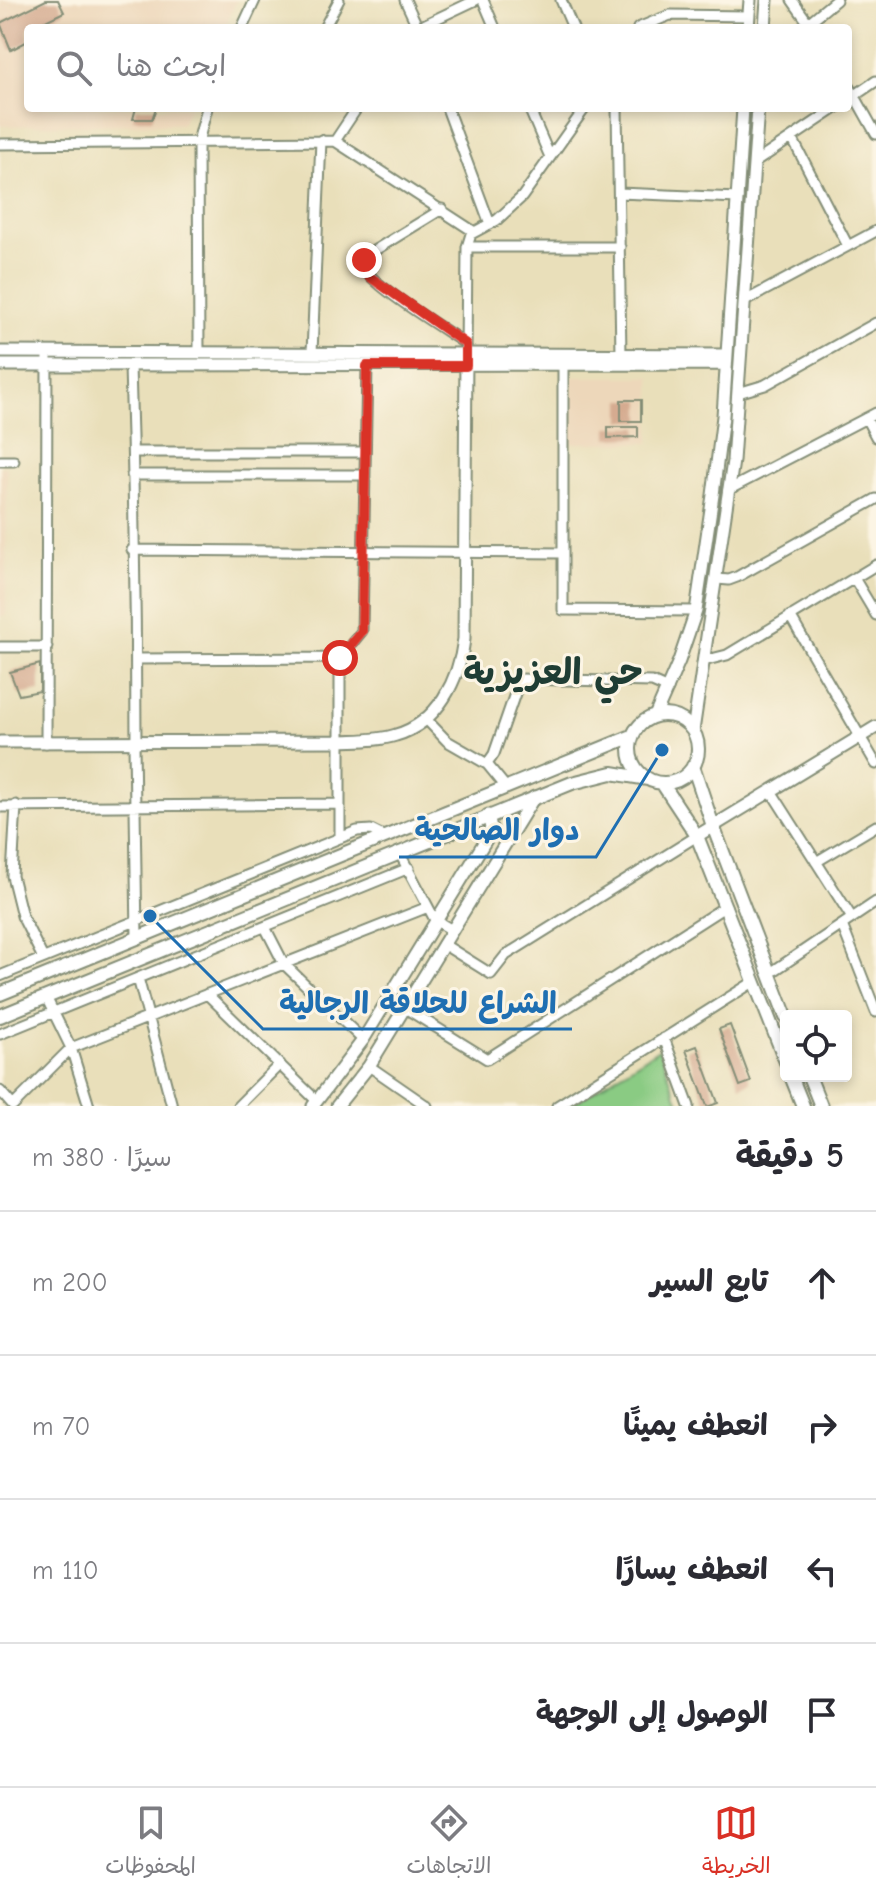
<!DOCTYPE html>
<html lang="ar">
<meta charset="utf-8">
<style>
:root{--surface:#fff;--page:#f2f2f3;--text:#2b2b33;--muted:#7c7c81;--line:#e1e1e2;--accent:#d93025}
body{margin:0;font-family:"Comic Neue","Playpen Sans Arabic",sans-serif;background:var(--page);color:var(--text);direction:rtl}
.controls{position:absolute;right:24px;bottom:24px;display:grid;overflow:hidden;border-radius:8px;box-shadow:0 4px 12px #0003}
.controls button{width:72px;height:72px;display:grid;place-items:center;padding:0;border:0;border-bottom:2px solid var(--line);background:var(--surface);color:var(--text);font:40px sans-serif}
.stop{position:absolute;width:24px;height:24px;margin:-18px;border:6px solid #d93025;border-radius:50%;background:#fff}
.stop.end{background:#d93025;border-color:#fff;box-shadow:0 2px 8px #0008}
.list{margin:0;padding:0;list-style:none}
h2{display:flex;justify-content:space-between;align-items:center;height:104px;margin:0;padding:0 32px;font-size:34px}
h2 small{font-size:26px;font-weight:400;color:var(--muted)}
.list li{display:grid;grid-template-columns:52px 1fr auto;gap:24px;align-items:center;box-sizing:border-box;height:144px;padding:0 32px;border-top:2px solid var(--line)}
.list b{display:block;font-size:30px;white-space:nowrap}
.list em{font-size:26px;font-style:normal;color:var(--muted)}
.icon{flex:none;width:44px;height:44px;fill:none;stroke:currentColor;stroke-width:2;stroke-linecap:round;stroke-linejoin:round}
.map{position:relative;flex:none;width:876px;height:1106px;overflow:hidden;direction:ltr}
.search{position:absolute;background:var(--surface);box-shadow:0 4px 12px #0003;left:24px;right:24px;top:24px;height:88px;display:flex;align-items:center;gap:20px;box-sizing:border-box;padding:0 28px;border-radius:8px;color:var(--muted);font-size:30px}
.sheet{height:680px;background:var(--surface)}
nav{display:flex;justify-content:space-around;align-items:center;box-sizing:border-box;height:112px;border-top:2px solid var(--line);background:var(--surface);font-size:22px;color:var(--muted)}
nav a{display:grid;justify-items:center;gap:4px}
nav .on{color:var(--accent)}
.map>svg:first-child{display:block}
.built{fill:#edd7ba}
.green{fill:#8acb83;stroke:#54845c;stroke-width:2}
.building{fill:#d5ab90}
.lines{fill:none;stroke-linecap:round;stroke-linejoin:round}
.minor-casing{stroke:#848e77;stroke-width:13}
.tertiary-casing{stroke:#848e77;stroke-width:15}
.secondary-casing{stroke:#848e77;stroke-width:16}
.minor{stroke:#fff;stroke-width:9}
.tertiary{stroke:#fff;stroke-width:11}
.secondary{stroke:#fff;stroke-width:12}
.route{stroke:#d93025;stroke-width:10}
.labels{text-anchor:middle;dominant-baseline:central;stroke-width:6;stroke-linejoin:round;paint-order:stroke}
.district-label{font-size:36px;font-weight:bold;fill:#1f3d34;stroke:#fcf5e5}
.leader{fill:none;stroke:#1f6fb2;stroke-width:3}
.callout-dot{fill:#1f6fb2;stroke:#fcf5e5;stroke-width:3}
.callout-label{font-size:30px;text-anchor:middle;font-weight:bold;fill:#1f6fb2;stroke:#fcf5e5;stroke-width:6;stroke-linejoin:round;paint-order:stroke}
</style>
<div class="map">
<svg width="876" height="1106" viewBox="0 0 876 1106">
<rect width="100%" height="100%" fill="#fcf5e5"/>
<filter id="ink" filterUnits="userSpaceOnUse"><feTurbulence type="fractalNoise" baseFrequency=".0125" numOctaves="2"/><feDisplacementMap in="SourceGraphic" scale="16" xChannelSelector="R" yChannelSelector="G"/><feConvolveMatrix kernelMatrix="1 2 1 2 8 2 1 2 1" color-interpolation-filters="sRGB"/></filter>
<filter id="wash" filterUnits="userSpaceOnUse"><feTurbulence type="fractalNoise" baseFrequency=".006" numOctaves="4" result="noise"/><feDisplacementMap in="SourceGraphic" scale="32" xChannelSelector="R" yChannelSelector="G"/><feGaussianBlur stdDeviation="1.8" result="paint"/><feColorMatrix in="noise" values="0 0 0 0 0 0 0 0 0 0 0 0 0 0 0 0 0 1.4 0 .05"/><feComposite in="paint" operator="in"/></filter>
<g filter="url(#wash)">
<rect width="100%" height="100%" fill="#e9dfba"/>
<!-- built -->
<path class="built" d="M0,0H237L224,28H28V108H189L182,124L0,126Z
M567,377H651L650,443H566Z
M0,467H7L6,616H0Z"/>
<!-- green -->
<path class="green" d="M659,1049L680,1106H570Z"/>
<g id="blocks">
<!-- building -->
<path class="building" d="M46,0H58L64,12L37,25L38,28H28V41L11,50L0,23Z
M136,108H156L152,119H133Z
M621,400H641V421H621Z
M608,427H638V437L608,438Z
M40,664V691L19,695L10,672Z
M730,1025L751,1082L740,1086L719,1029Z
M697,1046L718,1103L710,1106H707L686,1050Z"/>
</g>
</g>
<g filter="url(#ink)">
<use href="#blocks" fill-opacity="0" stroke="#848e77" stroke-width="2"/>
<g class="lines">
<!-- minor casing -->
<g class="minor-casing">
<path id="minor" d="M405,0L418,28
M483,0L495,28
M561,0L573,28
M792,0L812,28
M242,28L255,0
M324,28L339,0
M417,28L476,0
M638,28L670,15L749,16
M802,28L836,0
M848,84L876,134
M848,100L876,81
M447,108L490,224
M529,108L550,157
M617,108L621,355
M792,138L848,246
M335,141L357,108
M0,144L335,141L473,231
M754,163L836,108
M619,193L738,198
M442,209L367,255L363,266C369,284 446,330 466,344
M467,247H620
M745,301L876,231
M199,353L198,142L207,108
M312,353L321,140
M466,354L467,247L471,234L497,220L522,197L585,108
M130,366C134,492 136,618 136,744
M563,366V610L696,611
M738,393L765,385L876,323
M866,418L876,437
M133,452H365
M0,461H14
M132,475H364
M728,490L876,413
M132,550L563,553
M854,578L876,615
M717,579L729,580L737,577L876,499
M790,616L876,764
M0,647H47
M136,659L340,658
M703,661L727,655L876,565
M425,718L447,741L487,764L505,786
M46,743L47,352
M134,744L137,937
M487,764L494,754L520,679L652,682L668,689
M771,791L852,918
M16,805L12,876L22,916L43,958
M0,807L340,804
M340,838V658L362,631L367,366
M399,852L435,920L452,930
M816,862L876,826
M842,925L876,1012
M265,927L284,964L363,1040
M443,944L491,974L506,955L697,836
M769,974L876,902
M0,976L357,831L371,830L383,836
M138,978L172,1106
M207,994L317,1101
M46,997L71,1048L89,1106
M405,1008L487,1059L726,906
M0,1034L409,868
M664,1038L689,1106
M369,1066L427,1106
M0,1091L13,1106
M13,1106L71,1048L428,907
M238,1106L280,1064
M557,1106L755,981"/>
</g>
<!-- tertiary casing -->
<g class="tertiary-casing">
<path id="tertiary" d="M748,28L750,0
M765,28L767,0
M0,352L727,355
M0,365L726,364
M655,716L679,661L696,611L713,495L723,416L743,108
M693,731L733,461L758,108
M0,742L340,741C358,740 378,741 396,735C438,723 459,680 464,639L466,354
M697,836L876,727
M313,1106L363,1040L487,838L491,828L488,815
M337,1106L369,1066L534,797"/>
</g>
<!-- secondary casing -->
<g class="secondary-casing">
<path id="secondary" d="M630 749a34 34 0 1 1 68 0a34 34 0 1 1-68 0Z
M693,766L713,826L786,1017
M662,783L697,836L786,1062
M0,994L632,736
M0,1016L572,783L612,773L648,779
M791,1076L803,1106
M809,1076L821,1106"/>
</g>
<!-- minor -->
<use href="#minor" class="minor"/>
<!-- tertiary -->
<use href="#tertiary" class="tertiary"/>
<!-- secondary -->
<use href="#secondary" class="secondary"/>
</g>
</g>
<g class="lines" filter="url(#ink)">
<!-- route -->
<path class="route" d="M340,658L362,631L367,366H466V344L370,277L363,270L364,260"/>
</g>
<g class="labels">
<!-- district labels -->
<g class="district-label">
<text x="553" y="672">حي العزيزية</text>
</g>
</g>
<!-- callouts -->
<path class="leader" d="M662 750L596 857H399M150 916L263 1029H572"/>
<g class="callout-dot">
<circle cx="662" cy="750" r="8"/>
<circle cx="150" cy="916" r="8"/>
</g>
<g class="callout-label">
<text x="497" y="840">دوار الصالحية</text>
<text x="418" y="1013">الشراع للحلاقة الرجالية</text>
</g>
</svg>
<div class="controls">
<button><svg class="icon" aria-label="locate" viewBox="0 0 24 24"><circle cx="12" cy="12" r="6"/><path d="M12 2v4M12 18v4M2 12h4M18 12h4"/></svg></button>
</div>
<div class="stop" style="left:340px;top:658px"></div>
<div class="stop end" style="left:364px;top:260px"></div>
<div class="search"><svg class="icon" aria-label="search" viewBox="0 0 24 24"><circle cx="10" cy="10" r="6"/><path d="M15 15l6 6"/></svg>ابحث هنا</div>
</div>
<section class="sheet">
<h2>5 دقيقة<small>سيرًا · 380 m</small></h2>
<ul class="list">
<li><svg class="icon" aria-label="ahead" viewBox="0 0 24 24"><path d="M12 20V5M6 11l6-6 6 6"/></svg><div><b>تابع السير</b></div><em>200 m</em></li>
<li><svg class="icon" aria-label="right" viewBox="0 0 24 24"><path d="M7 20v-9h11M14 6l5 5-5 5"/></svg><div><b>انعطف يمينًا</b></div><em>70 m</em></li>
<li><svg class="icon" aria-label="left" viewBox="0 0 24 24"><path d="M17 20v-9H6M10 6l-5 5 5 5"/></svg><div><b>انعطف يسارًا</b></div><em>110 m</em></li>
<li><svg class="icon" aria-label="arrive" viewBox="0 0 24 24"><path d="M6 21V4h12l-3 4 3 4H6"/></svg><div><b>الوصول إلى الوجهة</b></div></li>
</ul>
</section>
<nav>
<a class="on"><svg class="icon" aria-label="map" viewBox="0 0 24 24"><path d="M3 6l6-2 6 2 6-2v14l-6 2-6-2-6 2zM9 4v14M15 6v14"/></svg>الخريطة</a>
<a><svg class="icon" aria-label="directions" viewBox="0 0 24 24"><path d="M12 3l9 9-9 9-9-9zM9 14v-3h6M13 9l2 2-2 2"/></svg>الاتجاهات</a>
<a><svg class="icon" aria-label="saved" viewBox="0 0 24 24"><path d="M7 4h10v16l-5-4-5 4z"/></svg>المحفوظات</a>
</nav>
